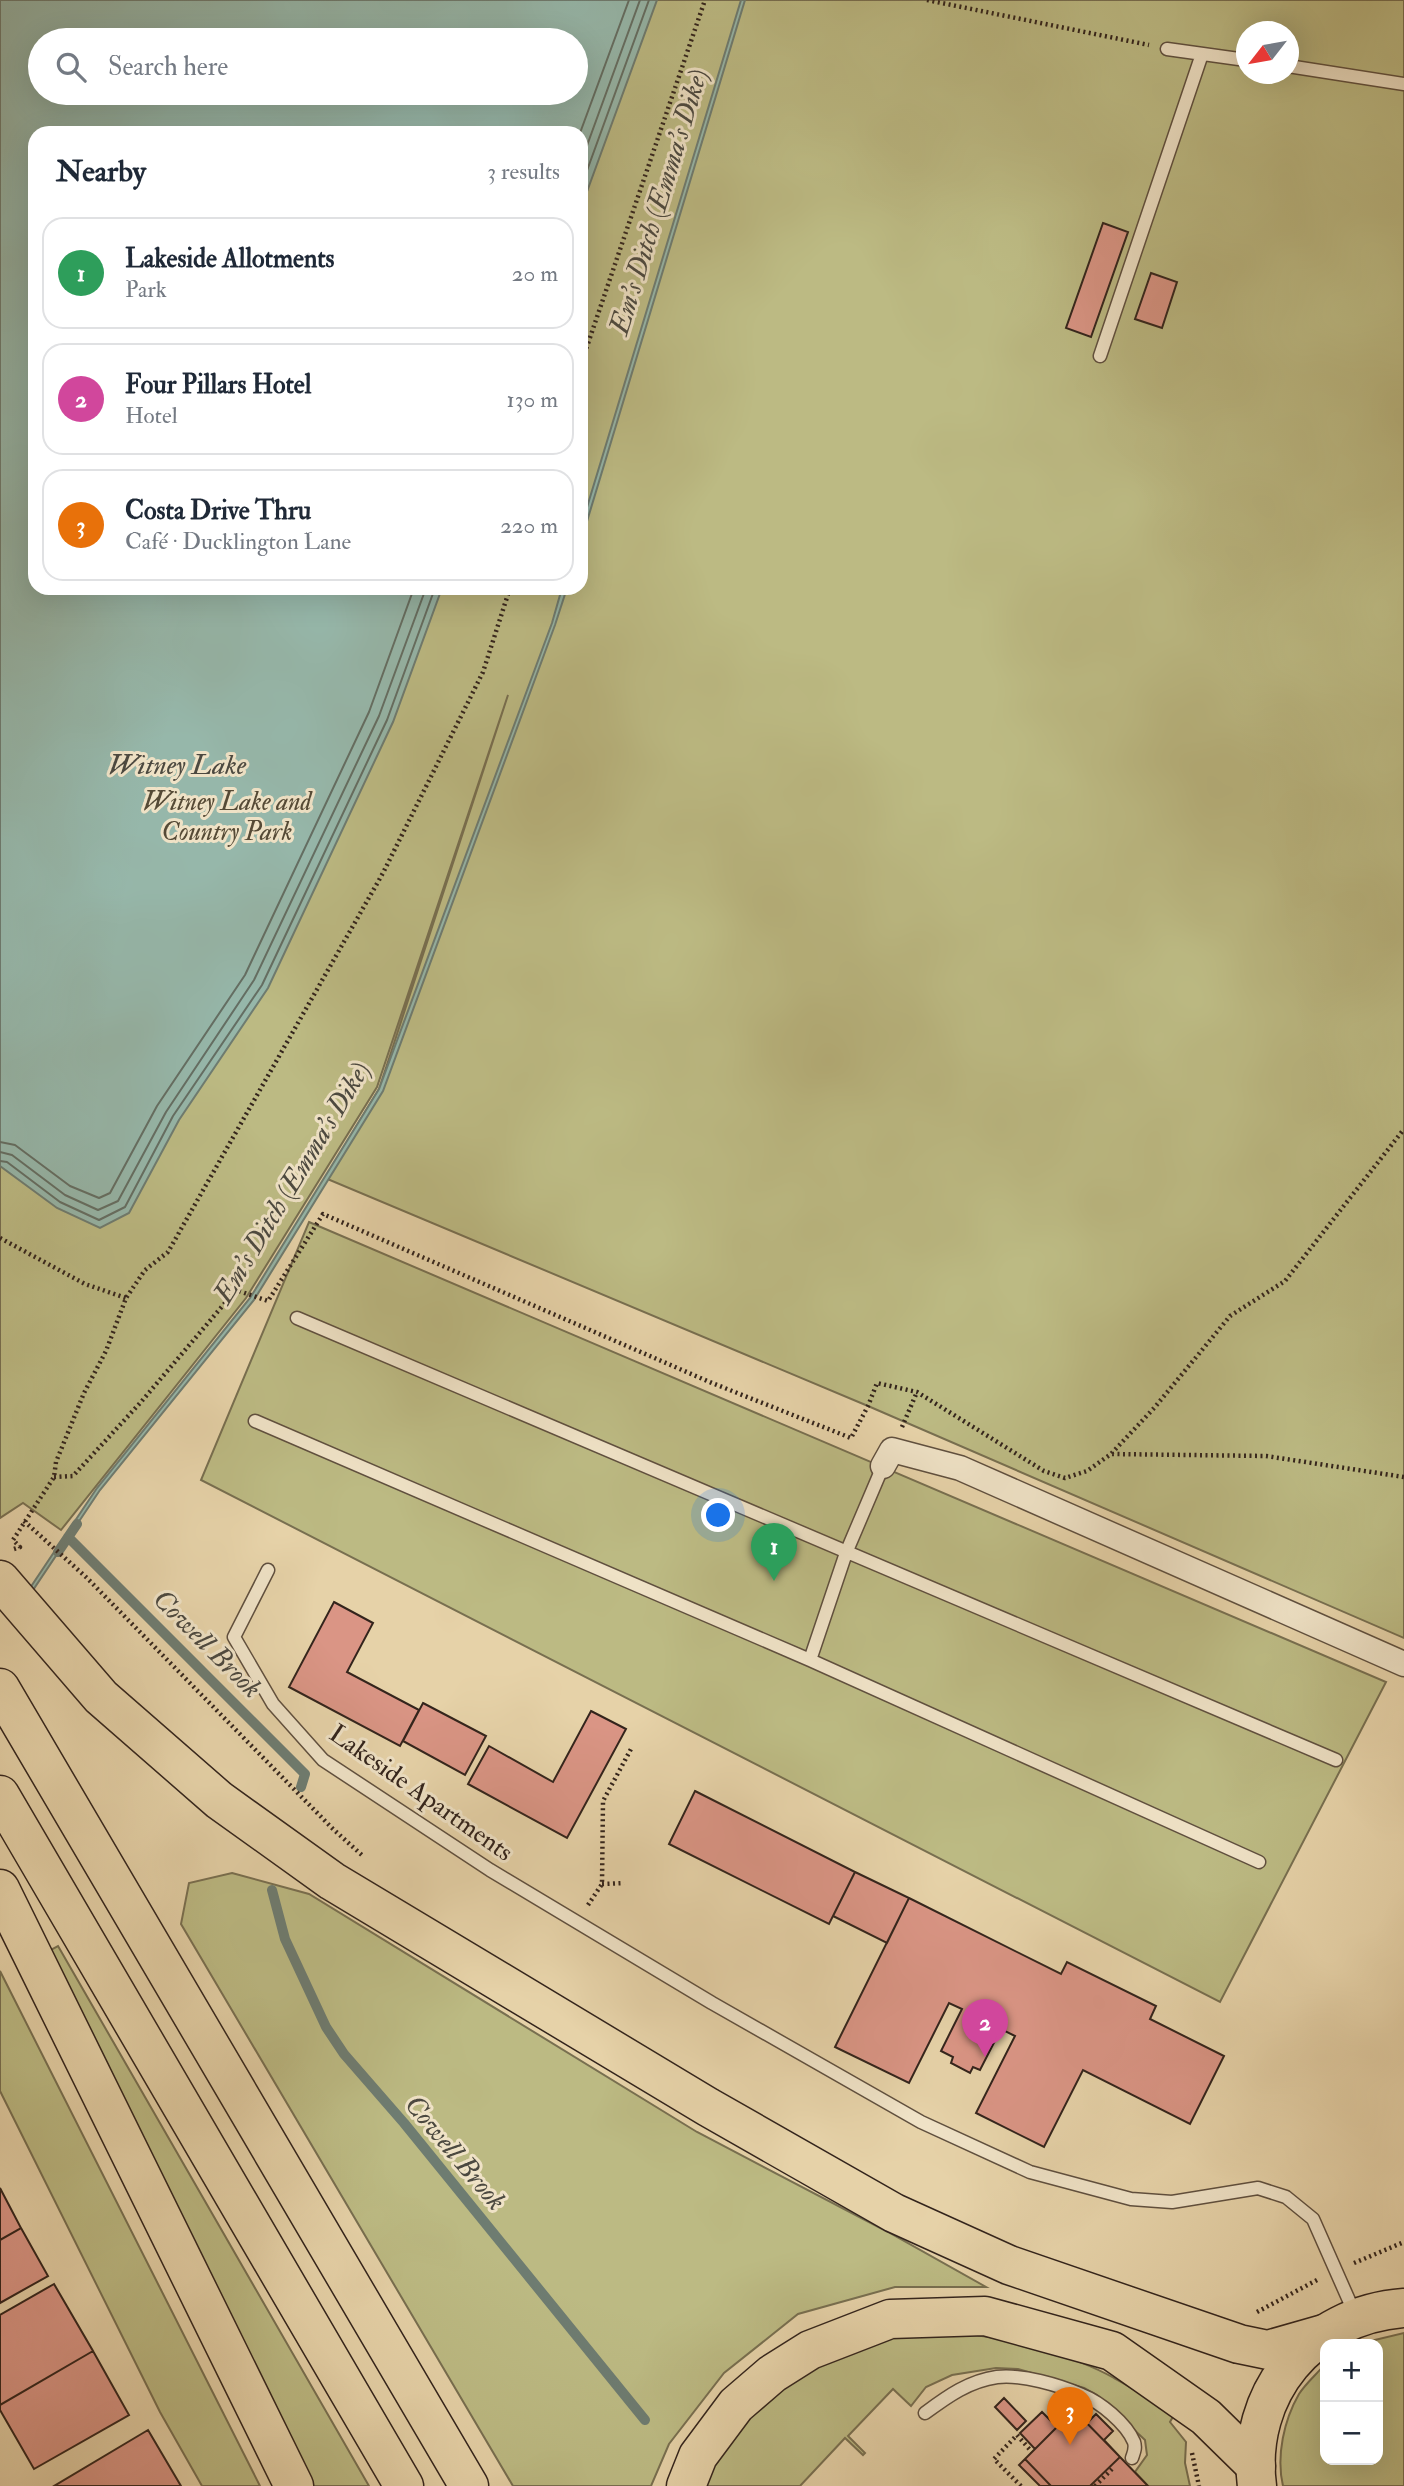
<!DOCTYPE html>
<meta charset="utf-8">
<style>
:root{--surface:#fff;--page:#f6f6f7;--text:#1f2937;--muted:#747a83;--line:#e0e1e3;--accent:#0b8043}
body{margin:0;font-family:"IM FELL Double Pica",serif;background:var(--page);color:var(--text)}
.controls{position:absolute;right:21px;bottom:21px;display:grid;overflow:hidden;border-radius:14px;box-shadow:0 7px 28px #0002}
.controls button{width:63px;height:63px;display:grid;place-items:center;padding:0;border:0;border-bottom:2px solid var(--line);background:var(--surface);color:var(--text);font:35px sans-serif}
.compass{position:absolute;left:1236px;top:21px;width:63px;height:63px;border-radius:50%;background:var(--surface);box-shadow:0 7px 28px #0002;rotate:239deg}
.you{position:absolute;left:719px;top:1516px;width:24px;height:24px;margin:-18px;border:5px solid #fff;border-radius:50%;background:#1a73e8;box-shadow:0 0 0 10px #1a73e833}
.badge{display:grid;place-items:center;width:46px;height:46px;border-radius:50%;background:var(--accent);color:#fff;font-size:23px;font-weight:700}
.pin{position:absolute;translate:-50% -58px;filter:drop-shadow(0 2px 4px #0008)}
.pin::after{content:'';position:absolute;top:37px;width:24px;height:21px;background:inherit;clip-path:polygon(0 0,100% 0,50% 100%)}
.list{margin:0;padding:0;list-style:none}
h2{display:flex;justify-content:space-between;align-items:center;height:91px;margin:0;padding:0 28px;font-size:30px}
h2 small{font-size:23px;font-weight:400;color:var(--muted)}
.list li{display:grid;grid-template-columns:46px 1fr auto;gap:21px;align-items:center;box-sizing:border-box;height:112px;margin:0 14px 14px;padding:0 14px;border:2px solid var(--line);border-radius:21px}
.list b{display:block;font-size:26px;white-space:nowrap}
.list p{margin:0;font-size:23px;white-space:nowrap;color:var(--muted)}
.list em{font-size:23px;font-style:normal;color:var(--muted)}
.icon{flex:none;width:38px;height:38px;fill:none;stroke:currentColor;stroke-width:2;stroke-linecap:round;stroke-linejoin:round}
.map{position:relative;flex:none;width:1404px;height:2486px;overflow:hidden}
.search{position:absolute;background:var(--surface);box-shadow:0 7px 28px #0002;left:28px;top:28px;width:560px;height:77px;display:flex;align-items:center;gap:18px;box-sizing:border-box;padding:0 24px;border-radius:38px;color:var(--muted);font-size:26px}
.panel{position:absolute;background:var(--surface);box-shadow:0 7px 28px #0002;left:28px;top:126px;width:560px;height:469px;border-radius:21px}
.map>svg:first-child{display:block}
.green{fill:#bcba83;stroke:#786f50;stroke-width:2;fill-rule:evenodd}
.water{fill:#96b7aa;stroke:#6e7c71;stroke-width:2;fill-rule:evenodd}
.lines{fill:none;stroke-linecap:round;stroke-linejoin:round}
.shore{stroke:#646e63;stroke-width:2}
.stream{stroke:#6e7c71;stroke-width:10}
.building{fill:#da9585;stroke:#33241c;stroke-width:2}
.lane-casing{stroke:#60503f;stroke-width:15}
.street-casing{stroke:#60503f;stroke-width:27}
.primary-casing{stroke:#33241c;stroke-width:41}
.highway-casing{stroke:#33241c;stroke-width:41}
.path{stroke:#33241c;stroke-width:4.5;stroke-dasharray:2 3.5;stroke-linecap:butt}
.lane{stroke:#efe2c6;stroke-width:12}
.street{stroke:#efe2c6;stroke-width:24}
.primary{stroke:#e6d2a8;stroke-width:38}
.highway{stroke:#e6d2a8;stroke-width:38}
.labels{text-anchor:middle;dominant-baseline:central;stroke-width:6;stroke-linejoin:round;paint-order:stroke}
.park-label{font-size:26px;font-style:italic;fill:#554a36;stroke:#efe2c6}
.street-label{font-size:26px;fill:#33241c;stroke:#efe2c6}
.water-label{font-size:28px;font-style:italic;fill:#4c4940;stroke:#efe2c6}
</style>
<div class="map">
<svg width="1404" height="2486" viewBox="0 0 1404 2486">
<rect width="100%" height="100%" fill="#e6d2a8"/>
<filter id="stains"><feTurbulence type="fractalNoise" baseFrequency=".00286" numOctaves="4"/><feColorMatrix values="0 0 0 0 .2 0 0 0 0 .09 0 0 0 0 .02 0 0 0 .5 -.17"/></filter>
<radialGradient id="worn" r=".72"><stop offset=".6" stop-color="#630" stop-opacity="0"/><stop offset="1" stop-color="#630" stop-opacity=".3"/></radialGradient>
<!-- green -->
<path class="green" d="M0,0H1404V1638L868,1406L325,1178L379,1089L508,695L377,1087L246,1298L61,1530L23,1503L0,1518ZM1246,32H1288V74H1246ZM40,40H576V93H40ZM35,133H581V588H35Z
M309,1222L1386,1682L1220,2002L201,1480Z
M232,1873L309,1894L697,2132L888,2232L986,2287H895L798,2314L724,2373L669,2444L651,2486H513L181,1924L189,1883Z
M58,1946L369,2486H312L45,1953Z
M0,1971L260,2486H202L160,2412L0,2091Z
M1404,2333V2486H1283C1276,2456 1284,2420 1299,2394C1306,2383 1317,2374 1325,2364V2460H1378V2344H1358Z
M963,2334C1007,2337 1075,2356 1114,2378C1135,2389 1155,2403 1174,2415L1170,2422L1186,2442L1185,2463L1190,2486H1148L1135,2472L1147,2455L1145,2440L1097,2395L1084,2388L1018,2369L996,2368L952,2375L926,2387L911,2406L893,2389L848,2436L865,2453L863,2455L845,2438L800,2486H695L719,2448L784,2380L883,2337Z"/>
<!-- water -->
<path class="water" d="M0,0H657L581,208V133H35V588H442L393,722L268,988L179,1120L129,1213L100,1228L57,1208L0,1166ZM576,40V93H40V40Z
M741,0H745L581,541V527Z
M562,588H567L555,625L383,1091L254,1300L100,1490L29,1596L26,1594L97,1488L250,1298L379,1089L552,623Z"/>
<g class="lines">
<!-- shore -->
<path class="shore" d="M580,133L629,0
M581,162L640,0
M581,187L649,0
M0,1142L15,1145L70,1186L99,1198L110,1193L157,1106L245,975L369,712L414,588
M0,1152L12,1155L65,1195L98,1210L118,1201L166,1112L254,980L379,716L426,588
M0,1161L7,1162L60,1202L99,1220L125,1207L173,1116L262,985L387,720L435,588"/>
<!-- stream -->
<path class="stream" d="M68,1537L305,1774L301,1787
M58,1552L77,1524
M272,1890L285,1939L326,2027L344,2054L404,2123L645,2420"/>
</g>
<!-- building -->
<path class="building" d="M1103,223L1128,232L1091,337L1066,328Z
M1151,273L1177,282L1162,328L1135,319Z
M334,1602L373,1623L347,1672L419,1710L400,1746L289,1687Z
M423,1703L486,1736L465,1775L403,1741Z
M591,1711L626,1729L567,1838L468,1784L489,1746L553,1782Z
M695,1791L855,1872L829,1924L669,1844Z
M855,1872L909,1898L887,1943L833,1916Z
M909,1898L1061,1974L1067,1962L1156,2006L1150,2019L1224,2056L1190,2124L1083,2070L1044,2147L976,2113L1015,2036L1001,2029L980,2070L973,2067L970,2073L951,2063L953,2057L941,2051L962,2009L949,2003L909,2083L835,2047Z
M0,2188L21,2228L0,2240Z
M21,2228L48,2276L0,2303V2240Z
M54,2284L93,2351L0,2405V2315Z
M93,2351L129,2415L34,2469L0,2410V2405Z
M1004,2398L1026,2421L1017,2430L995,2407Z
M1074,2410L1120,2457L1148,2486H1051L1025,2459Z
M1074,2410L1087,2423L1096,2414L1113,2431L1104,2440L1120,2457L1090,2486H1040L1019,2465L1035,2449L1020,2433L1042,2412L1057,2427Z
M148,2430L181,2486H54Z"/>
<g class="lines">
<!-- lane casing -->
<g class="lane-casing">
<path id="lane" d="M1167,49L1246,60
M1288,66L1404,84
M1100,356L1202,54
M297,1318L1336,1760
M255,1421L810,1660L1259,1862
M268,1570L234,1637L273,1704L323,1760L490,1870L712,2003L921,2122L1030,2172L1131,2199L1172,2202L1258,2188L1286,2197L1313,2219L1355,2314
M810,1660L846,1553L883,1466
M925,2413C948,2396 969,2381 997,2377C1022,2374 1059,2385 1082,2395C1100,2402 1126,2423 1134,2442C1136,2448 1134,2452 1132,2458"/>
</g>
<!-- street casing -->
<g class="street-casing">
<path id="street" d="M883,1466L892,1450L960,1468L1404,1664"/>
</g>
<!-- primary casing -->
<g class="primary-casing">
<path id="primary" d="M1257,2486C1245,2393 1310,2315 1404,2308"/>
</g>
<!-- highway casing -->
<g class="highway-casing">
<path id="highway" d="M0,1580L101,1697L219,1800L332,1881L708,2107L894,2213L1009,2265L1239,2344L1268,2350L1324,2334
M0,1688L469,2486
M0,1795L404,2486
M0,1889L294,2486
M686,2486L698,2456L736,2405L772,2374L810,2350L890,2319L985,2316L1112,2351L1206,2417L1256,2466"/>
</g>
<!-- path -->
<path class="path" d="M927,0L1149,45
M581,364L705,0
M0,1238L85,1284L126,1298
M902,1427L917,1392
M1112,1454L1266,1456L1404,1477
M54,1477L73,1476L141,1402L236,1290L268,1301L323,1214L712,1383L851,1438L868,1406L877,1383L917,1392L1044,1471L1065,1478L1087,1471L1111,1454L1155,1407L1230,1316L1285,1281L1404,1129
M24,1521L87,1578L333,1829L364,1857
M14,1549L20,1547L13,1540L54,1477L56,1462L84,1393L106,1351L126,1298L145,1270L168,1252L383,873L483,672L510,588
M602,1884L624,1883
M588,1905L602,1884L603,1801L631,1749
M1354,2263L1404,2242
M1257,2312L1317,2280
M1192,2453L1199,2486
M1021,2486L994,2459L1017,2435L1032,2452
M1095,2486L1114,2467"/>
<!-- lane -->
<use href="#lane" class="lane"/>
<!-- street -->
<use href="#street" class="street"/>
<!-- primary -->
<use href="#primary" class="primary"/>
<!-- highway -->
<use href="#highway" class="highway"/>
</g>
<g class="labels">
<!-- park labels -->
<g class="park-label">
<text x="227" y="802">Witney Lake and<tspan x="227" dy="30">Country Park</tspan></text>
</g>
<!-- street labels -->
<g class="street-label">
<text transform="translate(421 1793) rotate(35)">Lakeside Apartments</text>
</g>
<!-- water labels -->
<g class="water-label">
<text transform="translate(659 202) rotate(-73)">Em's Ditch (Emma's Dike)</text>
<text x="177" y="765">Witney Lake</text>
<text transform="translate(292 1183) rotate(-59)">Em's Ditch (Emma's Dike)</text>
<text transform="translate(207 1644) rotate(45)">Cowell Brook</text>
<text transform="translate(455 2153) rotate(50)">Cowell Brook</text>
</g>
</g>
<rect width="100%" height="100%" filter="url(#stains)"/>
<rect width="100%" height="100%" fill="url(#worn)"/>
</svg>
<div class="controls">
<button>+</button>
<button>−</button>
</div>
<svg class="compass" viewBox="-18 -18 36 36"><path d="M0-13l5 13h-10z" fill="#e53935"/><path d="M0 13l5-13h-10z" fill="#747a83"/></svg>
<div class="you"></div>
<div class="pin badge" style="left:774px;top:1581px;background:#2e9e5b">1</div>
<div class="pin badge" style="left:985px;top:2057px;background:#d1479c">2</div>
<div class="pin badge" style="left:1070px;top:2445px;background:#e8710a">3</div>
<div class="search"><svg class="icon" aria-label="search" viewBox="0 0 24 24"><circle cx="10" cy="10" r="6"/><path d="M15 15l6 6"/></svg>Search here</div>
<section class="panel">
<h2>Nearby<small>3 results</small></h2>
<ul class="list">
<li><span class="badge" style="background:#2e9e5b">1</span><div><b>Lakeside Allotments</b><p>Park</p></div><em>20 m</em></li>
<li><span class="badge" style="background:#d1479c">2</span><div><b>Four Pillars Hotel</b><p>Hotel</p></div><em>130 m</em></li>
<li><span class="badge" style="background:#e8710a">3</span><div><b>Costa Drive Thru</b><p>Café · Ducklington Lane</p></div><em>220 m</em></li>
</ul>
</section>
</div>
